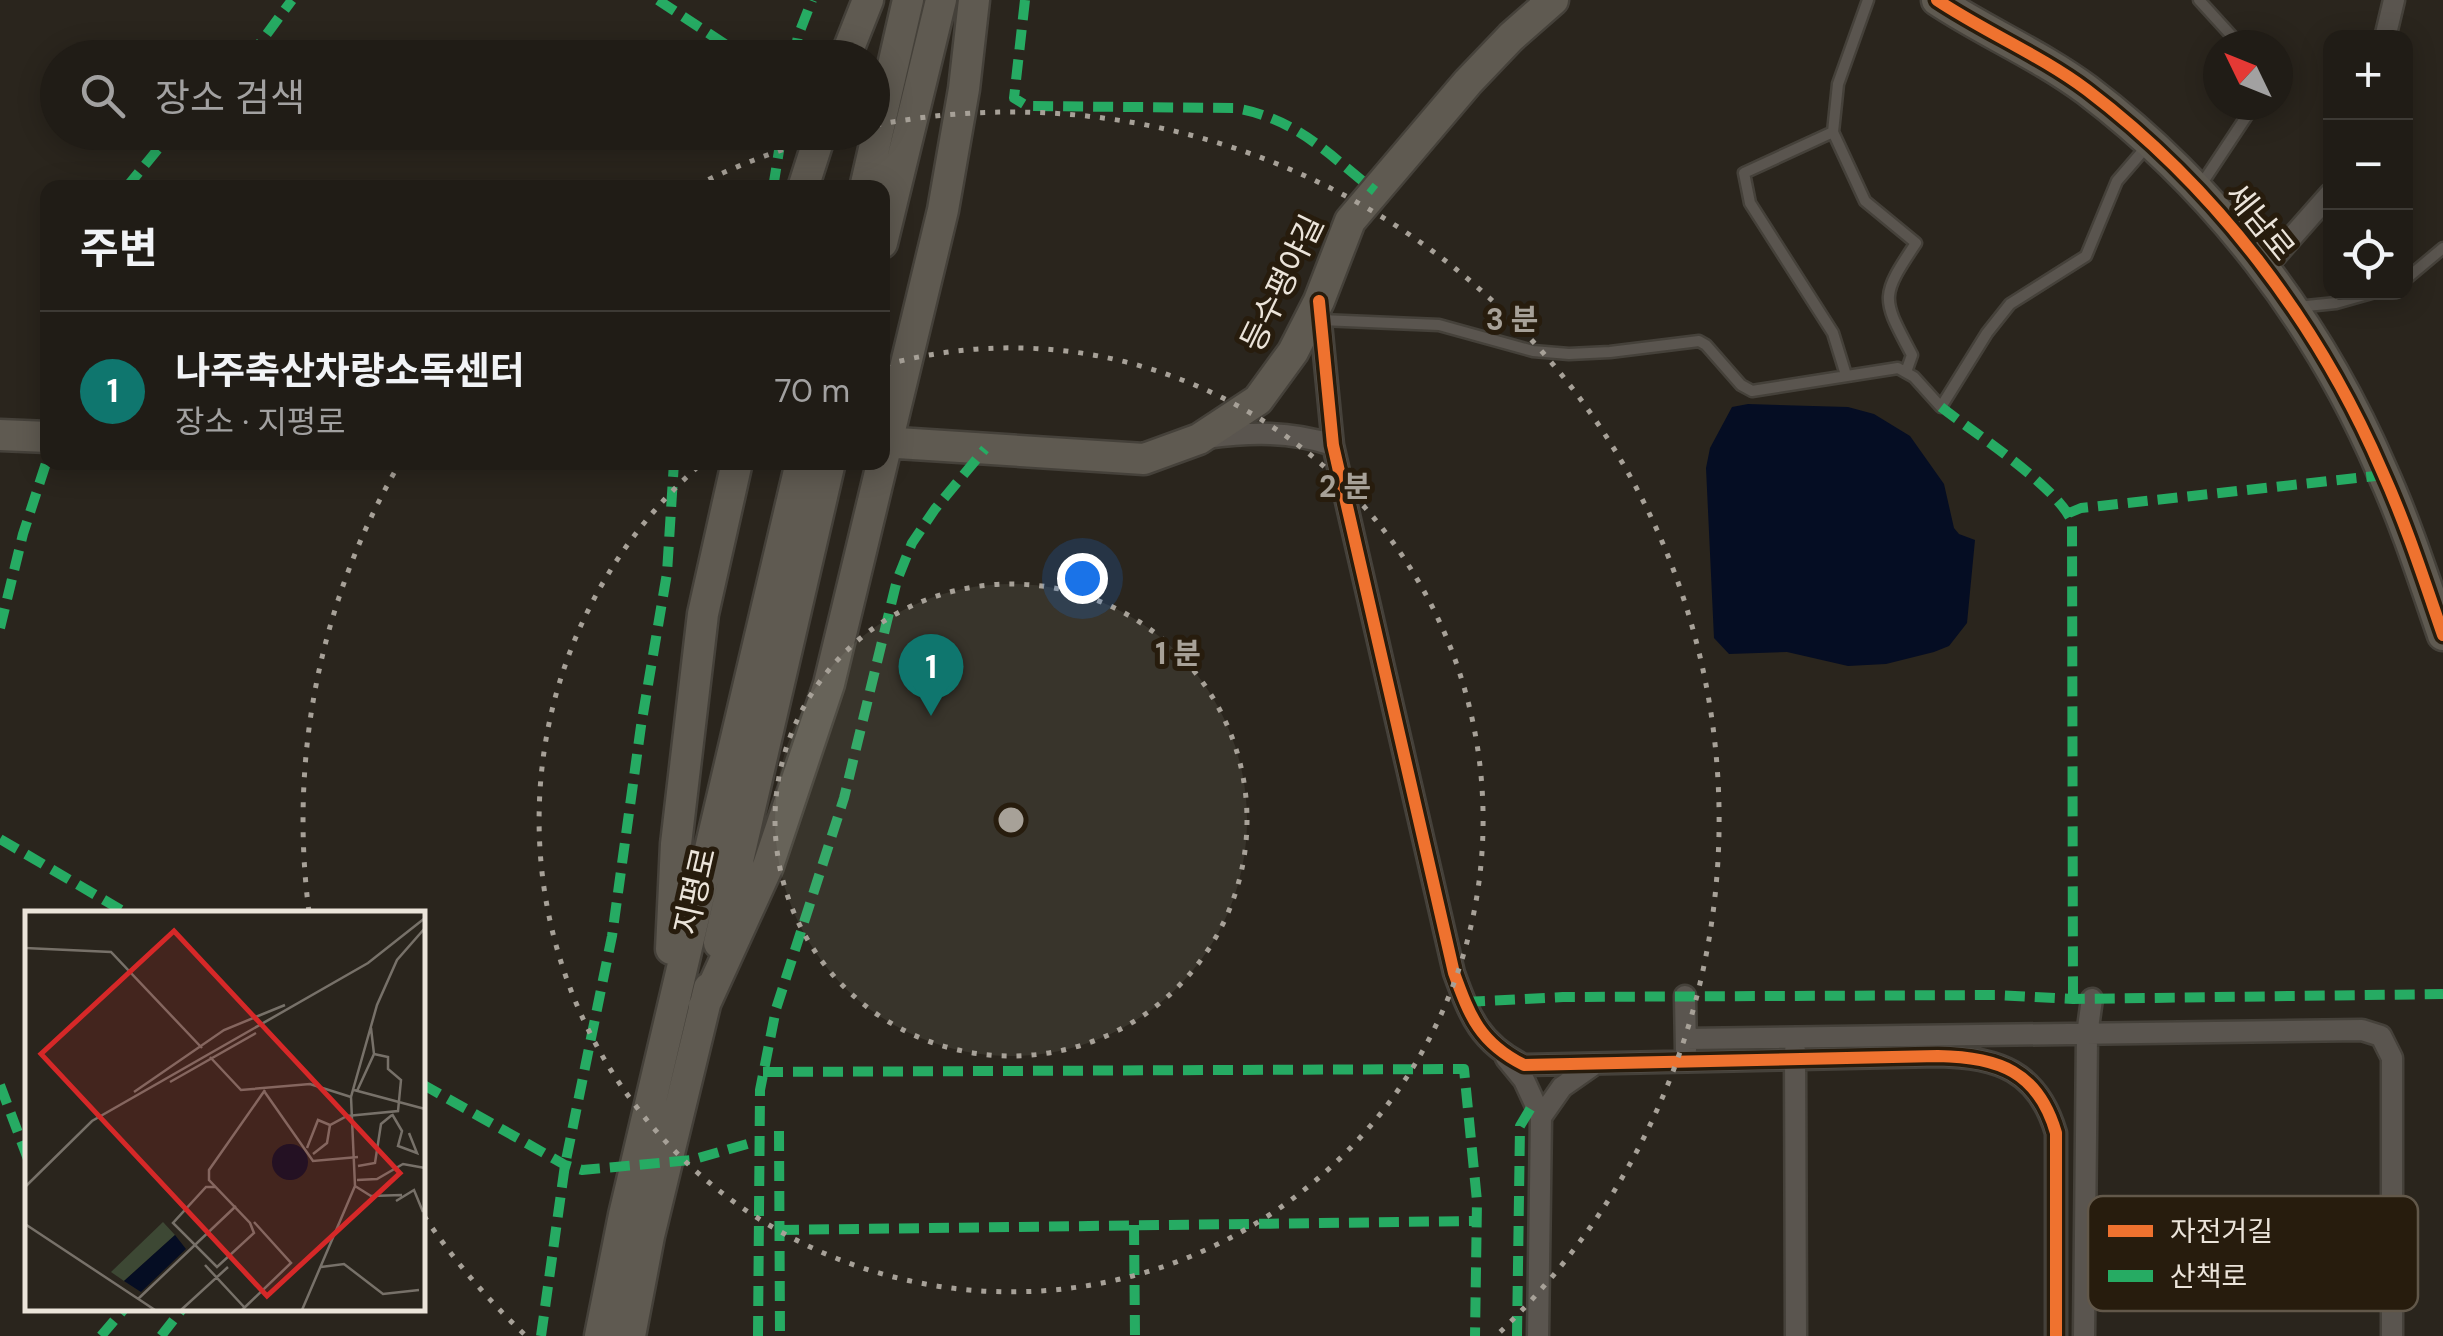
<!DOCTYPE html>
<html lang="ko">
<meta charset="utf-8">
<style>
:root{--surface:#201c16;--page:#2d2923;--text:#f1f3f6;--muted:#a2a1a1;--line:#3d3a35;--accent:#0f766e}
body{margin:0;font-family:"DM Sans","Noto Sans KR",sans-serif;background:var(--page);color:var(--text)}
.controls{position:absolute;right:30px;top:30px;display:grid;overflow:hidden;border-radius:20px;box-shadow:0 5px 25px #0003}
.controls button{width:90px;height:90px;display:grid;place-items:center;padding:0;border:0;border-bottom:2px solid var(--line);background:var(--surface);color:var(--text);font:50px sans-serif}
.compass{position:absolute;left:2203px;top:30px;width:90px;height:90px;border-radius:50%;background:var(--surface);box-shadow:0 5px 25px #0003;rotate:313deg}
.you{position:absolute;left:1082px;top:578px;width:35px;height:35px;margin:-25px;border:8px solid #fff;border-radius:50%;background:#1a73e8;box-shadow:0 0 0 15px #1a73e833}
.badge{display:grid;place-items:center;width:65px;height:65px;border-radius:50%;background:var(--accent);color:#fff;font-size:32px;font-weight:700}
.pin{position:absolute;translate:-50% -82px;filter:drop-shadow(0 2px 5px #0008)}
.pin::after{content:'';position:absolute;top:52px;width:35px;height:30px;background:inherit;clip-path:polygon(0 0,100% 0,50% 100%)}
.list{margin:0;padding:0;list-style:none}
h2{display:flex;justify-content:space-between;align-items:center;height:130px;margin:0;padding:0 40px;font-size:42px}
h2 small{font-size:32px;font-weight:400;color:var(--muted)}
.list li{display:grid;grid-template-columns:65px 1fr auto;gap:30px;align-items:center;box-sizing:border-box;height:160px;padding:0 40px;border-top:2px solid var(--line)}
.list b{display:block;font-size:38px;white-space:nowrap}
.list p{margin:0;font-size:32px;white-space:nowrap;color:var(--muted)}
.list em{font-size:32px;font-style:normal;color:var(--muted)}
.icon{flex:none;width:55px;height:55px;fill:none;stroke:currentColor;stroke-width:2;stroke-linecap:round;stroke-linejoin:round}
.map{position:relative;flex:none;width:2443px;height:1336px;overflow:hidden}
.search{position:absolute;background:var(--surface);box-shadow:0 5px 25px #0003;left:40px;top:40px;width:850px;height:110px;display:flex;align-items:center;gap:25px;box-sizing:border-box;padding:0 35px;border-radius:55px;color:var(--muted);font-size:38px}
.panel{position:absolute;background:var(--surface);box-shadow:0 5px 25px #0003;left:40px;top:180px;width:850px;height:290px;border-radius:20px}
.map>svg:first-child{display:block}
.water{fill:#050d23}
.lines{fill:none;stroke-linecap:round;stroke-linejoin:round}
.lane-casing{stroke:#45413a;stroke-width:15}
.street-casing{stroke:#45413a;stroke-width:25}
.secondary-casing{stroke:#45413a;stroke-width:35}
.lane{stroke:#5a554f;stroke-width:10}
.street{stroke:#5a554f;stroke-width:20}
.secondary{stroke:#5f5a51;stroke-width:30}
.quiet{stroke:#26ab63;stroke-width:10;stroke-dasharray:20 10;stroke-linecap:butt}
.cycleway-casing{stroke:#271c0d;stroke-width:19}
.cycleway{stroke:#ef722f;stroke-width:12}
.ring{fill:none;stroke:#a7a198;stroke-width:5;stroke-dasharray:5 10}
.labels{text-anchor:middle;dominant-baseline:central;stroke-width:10;stroke-linejoin:round;paint-order:stroke}
.street-label{font-size:32px;fill:#ebe4da;stroke:#271c0d}
.inset-road{fill:none;stroke:#777169;stroke-width:2.5}
.view{fill:#d62828;fill-opacity:0.15;stroke:#d62828;stroke-width:5}
.inset-edge{fill:none;stroke:#ebe4da;stroke-width:5}
.key{fill:#271c0d;stroke:#62584a;stroke-width:2.5}
.key-label{font-size:28px;fill:#ebe4da}
.centre{fill:#a7a198;stroke:#271c0d;stroke-width:5}
.ring-label{font-size:30px;text-anchor:middle;font-weight:bold;fill:#a7a198;stroke:#271c0d;stroke-width:10;stroke-linejoin:round;paint-order:stroke}
</style>
<div class="map">
<svg width="2443" height="1336" viewBox="0 0 2443 1336">
<rect width="100%" height="100%" fill="#2a251d"/>
<!-- water -->
<path class="water" d="M1748,404L1848,407L1874,414L1910,436L1944,484L1954,528L1959,534L1975,540L1967,623L1949,646L1934,652L1886,664L1848,666L1787,652L1729,654L1714,638L1706,468L1710,448L1732,407Z"/>
<g class="lines">
<!-- lane casing -->
<g class="lane-casing">
<path id="lane" d="M2199,0L2240,45
M1833,132L1865,201L1916,243C1879,298 1882,298 1912,355L1906,372
M2201,185L2254,105
M2406,279L2443,248
M2297,307L2336,303L2375,292
M1321,320L1439,325L1533,351L1569,354L1610,352L1699,341L1706,345L1741,385L1752,391L1898,368L1914,377L1941,407L1987,333L2010,304L2086,256L2117,181L2148,145
M1846,375L1833,333L1750,203L1744,173L1833,132L1838,84L1868,0"/>
</g>
<!-- street casing -->
<g class="street-casing">
<path id="street" d="M2385,38L2394,0
M2264,269L2330,194
M1319,303L1333,445L1454,973C1470,1017 1480,1043 1524,1065L1938,1056C1998,1057 2038,1071 2056,1133V1336
M1206,438C1251,432 1290,431 1333,445
M1685,996L1686,1050
M1686,1039L2362,1030L2381,1036L2392,1058V1336
M1795,1050L1796,1336
M1506,1058L1524,1080L1541,1117
M1538,1336L1541,1117L1562,1087L1592,1066
M2084,1336L2087,1035L2092,999"/>
</g>
<!-- secondary casing -->
<g class="secondary-casing">
<path id="secondary" d="M1937,0C1985,32 2040,55 2087,90C2216,188 2318,322 2382,471C2406,524 2424,580 2443,635
M845,58L868,0
M803,188L821,132
M865,188L908,0
M882,243L941,0
M0,435L48,437
M882,442L1144,459L1199,439L1258,400L1293,352L1319,301L1350,221L1468,82L1511,37L1553,0
M719,943L830,462
M671,949L676,844L703,614L737,462
M704,1006L768,866L829,684L943,210L964,89L974,0
M600,1336L624,1215L801,462
M630,1336L649,1236L709,988"/>
</g>
<!-- lane -->
<use href="#lane" class="lane"/>
<!-- street -->
<use href="#street" class="street"/>
<!-- secondary -->
<use href="#secondary" class="secondary"/>
<!-- quiet -->
<path class="quiet" d="M658,0L746,58
M1025,0L1014,98L1027,106L1234,108C1296,118 1328,154 1375,191
M249,58L292,0
M794,58L798,36L812,0
M126,188L172,132
M773,188L782,132
M1941,407C1973,432 2058,487 2072,522L2073,999
M2069,513L2081,508L2384,475
M0,628L23,534L48,457
M0,839L128,914
M1465,1002L1563,997L1995,995L2073,999L2443,994
M763,1072L1464,1069L1477,1201L1475,1336
M422,1084L565,1165L582,1170L691,1160L758,1141
M0,1085L28,1159
M779,1131L780,1336
M1134,1225L1135,1336
M779,1230L1476,1221
M101,1336L125,1308
M161,1336L183,1308
M541,1336L565,1165L612,936L641,726L667,573L674,462
M758,1336L760,1090L776,1009L844,798L897,580L912,543L935,509L985,449
M1517,1336L1520,1126L1535,1101"/>
<!-- cycleway casing -->
<g class="cycleway-casing">
<path id="cycleway" d="M1937,0C1985,32 2040,55 2087,90C2216,188 2318,322 2382,471C2406,524 2424,580 2443,635
M1319,301L1333,445L1454,973C1470,1017 1480,1043 1524,1065L1938,1056C1998,1057 2038,1071 2056,1133V1336"/>
</g>
<!-- cycleway -->
<use href="#cycleway" class="cycleway"/>
</g>
<!-- distance rings -->
<circle cx="1011" cy="820" r="236" fill="#a7a198" fill-opacity=".12"/>
<g class="ring">
<circle cx="1011" cy="820" r="236"/>
<path d="M885 365A472 472 0 1 1 701 464"/>
<path d="M524 1334A708 708 0 0 1 424 1216M309 912A708 708 0 0 1 398 466M695 186A708 708 0 0 1 840 133M876 125A708 708 0 0 1 1498 1334"/>
</g>
<g class="labels">
<!-- street labels -->
<g class="street-label">
<text transform="translate(2260 222) rotate(51)">세남로</text>
<text transform="translate(1282 283) rotate(-64)">등수평야길</text>
<text transform="translate(695 891) rotate(-77)">지평로</text>
</g>
</g>
<!-- overview -->
<g transform="translate(25 911)">
<rect width="400" height="400" fill="#2a251d"/>
<path d="M138,311L150,324L99,370L86,361Z" fill="#3d4834"/>
<path d="M247 251a18 18 0 1 1 36 0a18 18 0 1 1-36 0ZM150,324L161,338L116,381L99,370Z" fill="#050d23"/>
<path class="inset-road" d="M0,37L86,41L177,137M185,146L216,179L285,173L326,186M145,171L231,122M329,179L400,198M239,180L288,250L333,246M332,180L349,143L346,117M109,181L199,119L260,94M367,203L377,220L373,235L392,242L384,222M282,237L293,209L305,214L322,205L373,200L376,169L363,158V146L349,143M288,243L302,232L305,214M333,255L350,252L356,213L367,204M332,269L352,268L378,253L400,257M330,275L346,285L377,284M0,276L67,210L343,52L400,7M191,276H181L148,312L192,356L229,322L225,312L184,269V259L240,179M371,290L389,279L398,301M0,313L130,399M180,354L220,397M296,356L319,353L358,383L394,379M113,388L211,295M156,399L203,356M217,399L266,352L229,311M277,399L330,275L326,186L352,94L372,49L400,17"/>
<path class="view" d="M149,20L375,262L242,385L16,143Z"/>
<rect width="400" height="400" class="inset-edge"/>
</g>
<!-- legend -->
<rect x="2088" y="1196" width="330" height="115" rx="15" class="key"/>
<rect x="2108" y="1225" width="45" height="12" fill="#ef722f"/>
<rect x="2108" y="1270" width="45" height="12" fill="#26ab63"/>
<g class="key-label">
<text x="2170" y="1241">자전거길</text>
<text x="2170" y="1286">산책로</text>
</g>
<circle cx="1011" cy="820" r="15" class="centre"/>
<g class="ring-label">
<text x="1512" y="330">3 분</text>
<text x="1345" y="497">2 분</text>
<text x="1178" y="664">1 분</text>
</g>
</svg>
<div class="controls">
<button>+</button>
<button>−</button>
<button><svg class="icon" aria-label="locate" viewBox="0 0 24 24"><circle cx="12" cy="12" r="6"/><path d="M12 2v4M12 18v4M2 12h4M18 12h4"/></svg></button>
</div>
<svg class="compass" viewBox="-18 -18 36 36"><path d="M0-13l5 13h-10z" fill="#e53935"/><path d="M0 13l5-13h-10z" fill="#a2a1a1"/></svg>
<div class="you"></div>
<div class="pin badge" style="left:931px;top:716px">1</div>
<div class="search"><svg class="icon" aria-label="search" viewBox="0 0 24 24"><circle cx="10" cy="10" r="6"/><path d="M15 15l6 6"/></svg>장소 검색</div>
<section class="panel">
<h2>주변<small></small></h2>
<ul class="list">
<li><span class="badge">1</span><div><b>나주축산차량소독센터</b><p>장소 · 지평로</p></div><em>70 m</em></li>
</ul>
</section>
</div>
